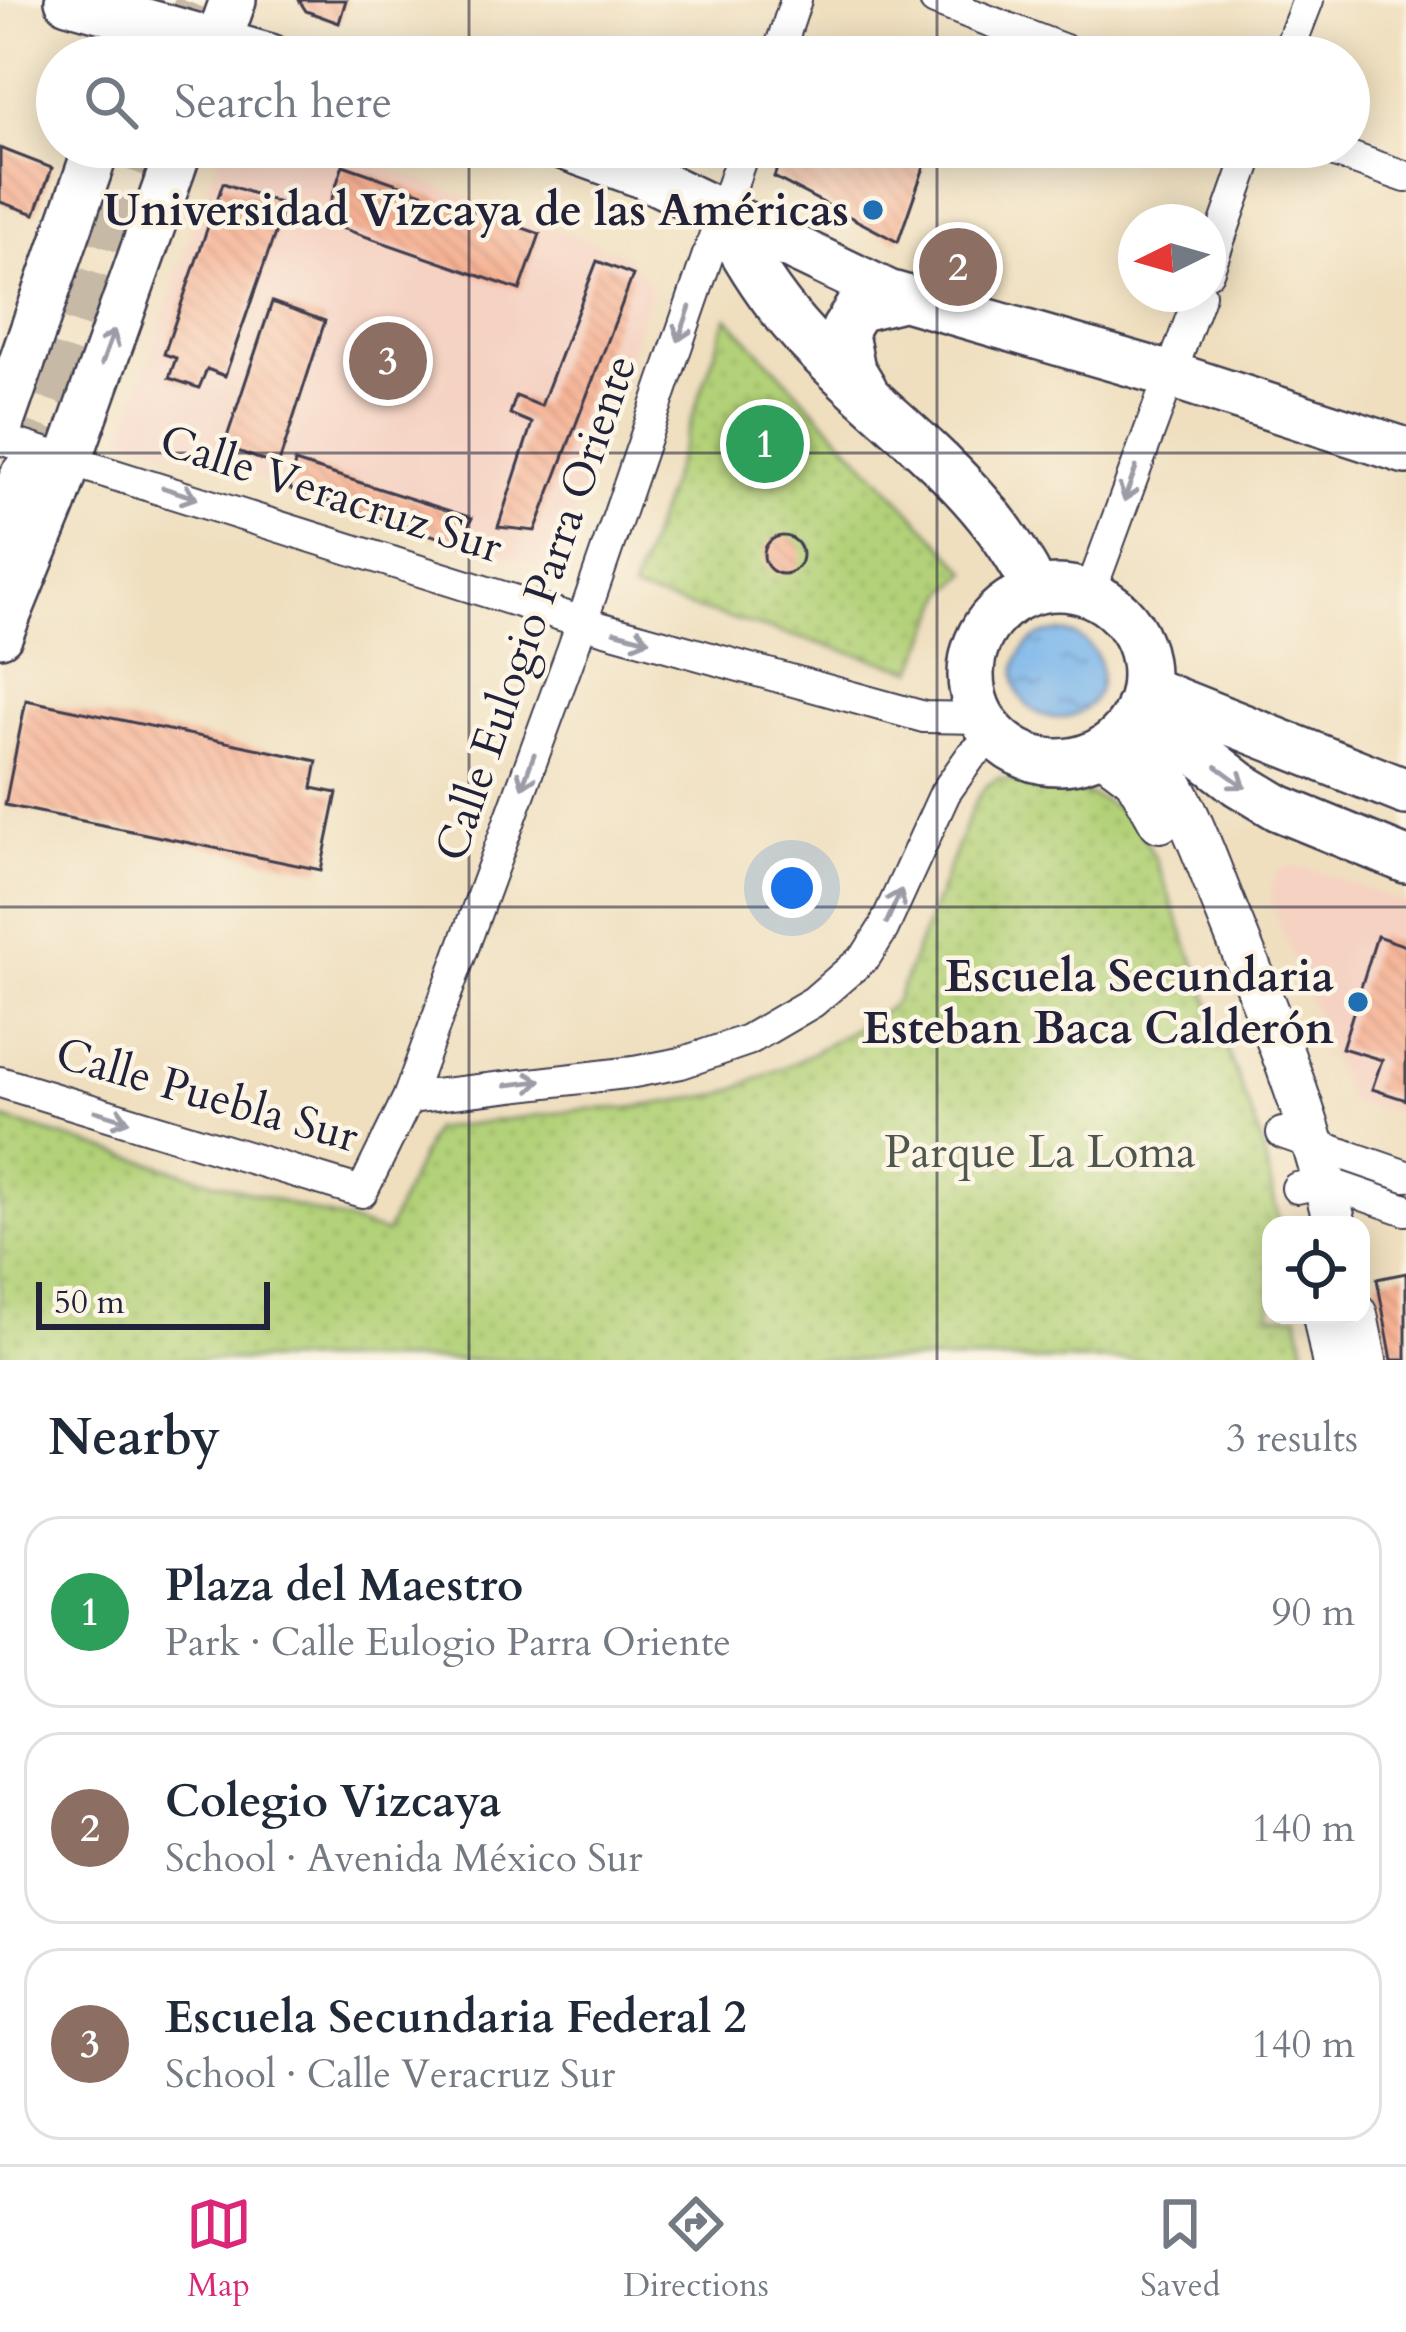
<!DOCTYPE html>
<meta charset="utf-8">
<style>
:root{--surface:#fff;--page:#f6f6f7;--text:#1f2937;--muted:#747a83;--line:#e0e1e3;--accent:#db2777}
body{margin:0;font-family:Cardo,serif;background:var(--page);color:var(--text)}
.controls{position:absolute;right:36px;bottom:36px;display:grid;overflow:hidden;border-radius:24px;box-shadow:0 6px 30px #0003}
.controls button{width:108px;height:108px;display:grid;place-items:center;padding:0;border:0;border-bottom:3px solid var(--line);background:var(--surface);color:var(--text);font:60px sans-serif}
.compass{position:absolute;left:1118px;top:204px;width:108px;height:108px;border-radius:50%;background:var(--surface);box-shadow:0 6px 30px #0003;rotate:265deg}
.scale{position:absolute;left:36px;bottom:30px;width:234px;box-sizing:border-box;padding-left:12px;border:6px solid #22223b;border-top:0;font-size:33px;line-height:42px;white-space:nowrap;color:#22223b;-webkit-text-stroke:9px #fcf5e5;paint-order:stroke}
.you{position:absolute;left:792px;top:888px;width:42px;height:42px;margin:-30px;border:9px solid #fff;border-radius:50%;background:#1a73e8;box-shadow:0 0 0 18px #1a73e833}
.badge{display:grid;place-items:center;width:78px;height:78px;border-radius:50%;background:var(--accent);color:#fff;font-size:39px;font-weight:700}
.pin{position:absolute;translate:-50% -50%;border:6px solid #fff;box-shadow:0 3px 12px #0006}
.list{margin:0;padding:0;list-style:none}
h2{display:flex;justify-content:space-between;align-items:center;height:156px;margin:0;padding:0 48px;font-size:51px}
h2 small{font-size:39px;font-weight:400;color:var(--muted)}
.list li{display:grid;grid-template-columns:78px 1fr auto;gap:36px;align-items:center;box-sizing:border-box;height:192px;margin:0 24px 24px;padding:0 24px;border:3px solid var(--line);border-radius:36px}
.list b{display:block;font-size:45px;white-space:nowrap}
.list p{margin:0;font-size:39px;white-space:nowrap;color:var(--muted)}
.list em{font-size:39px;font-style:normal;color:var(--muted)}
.icon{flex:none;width:66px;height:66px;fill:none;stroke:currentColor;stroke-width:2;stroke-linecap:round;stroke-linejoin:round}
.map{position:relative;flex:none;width:1406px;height:1360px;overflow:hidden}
.search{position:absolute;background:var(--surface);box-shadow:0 6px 30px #0003;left:36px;right:36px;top:36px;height:132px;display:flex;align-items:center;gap:30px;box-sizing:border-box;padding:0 42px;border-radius:66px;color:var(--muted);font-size:45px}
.sheet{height:804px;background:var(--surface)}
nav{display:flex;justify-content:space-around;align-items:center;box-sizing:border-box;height:168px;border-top:3px solid var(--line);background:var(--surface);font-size:33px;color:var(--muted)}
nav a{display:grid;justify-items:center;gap:6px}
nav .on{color:var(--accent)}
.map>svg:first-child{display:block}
.built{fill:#f5d2c2}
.green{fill:url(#green-dots);stroke:#6a7a5a;stroke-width:3}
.water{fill:url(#water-ripples);stroke:#4e6c93;stroke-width:3}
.building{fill:url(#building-back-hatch)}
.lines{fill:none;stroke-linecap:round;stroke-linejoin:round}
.highway-tunnel{stroke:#c6b9a5;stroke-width:54;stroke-dasharray:54 27;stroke-linecap:butt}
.street-casing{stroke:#413e4f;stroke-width:34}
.secondary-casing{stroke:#413e4f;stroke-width:46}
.primary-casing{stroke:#413e4f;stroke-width:50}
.highway-casing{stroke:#413e4f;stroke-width:58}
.street{stroke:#fff;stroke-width:30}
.secondary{stroke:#fff;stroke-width:42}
.primary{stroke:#fff;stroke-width:45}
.highway{stroke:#fff;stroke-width:54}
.oneway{stroke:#9c9ca7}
.grid{fill:none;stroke:#22223b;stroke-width:3;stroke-opacity:0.55}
.poi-dot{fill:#1f6fb2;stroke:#fcf5e5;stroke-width:4.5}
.labels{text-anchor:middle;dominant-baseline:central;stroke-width:9;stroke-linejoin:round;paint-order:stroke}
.poi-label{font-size:45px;font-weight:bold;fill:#22223b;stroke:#fcf5e5;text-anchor:end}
.street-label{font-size:45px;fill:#22223b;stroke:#fcf5e5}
.park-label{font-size:45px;fill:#4e574d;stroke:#fcf5e5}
</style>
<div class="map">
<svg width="1406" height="1360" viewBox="0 0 1406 1360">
<defs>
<pattern id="green-dots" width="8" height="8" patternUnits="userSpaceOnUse" patternTransform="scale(3)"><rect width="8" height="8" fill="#b3d178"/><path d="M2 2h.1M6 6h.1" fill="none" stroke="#9ab369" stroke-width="1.8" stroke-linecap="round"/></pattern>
<pattern id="water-ripples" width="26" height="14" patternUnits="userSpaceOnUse" patternTransform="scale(3)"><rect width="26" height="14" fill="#79b5eb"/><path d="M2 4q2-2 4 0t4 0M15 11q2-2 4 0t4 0" fill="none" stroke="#6393c0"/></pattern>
<pattern id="building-back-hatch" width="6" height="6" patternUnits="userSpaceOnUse" patternTransform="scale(3)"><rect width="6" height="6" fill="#f6b193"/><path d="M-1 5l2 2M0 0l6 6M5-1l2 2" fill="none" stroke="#d39880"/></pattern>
</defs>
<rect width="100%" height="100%" fill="#fcf5e5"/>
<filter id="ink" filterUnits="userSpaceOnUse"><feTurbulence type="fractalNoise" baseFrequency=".00833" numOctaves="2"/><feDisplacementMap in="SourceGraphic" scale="24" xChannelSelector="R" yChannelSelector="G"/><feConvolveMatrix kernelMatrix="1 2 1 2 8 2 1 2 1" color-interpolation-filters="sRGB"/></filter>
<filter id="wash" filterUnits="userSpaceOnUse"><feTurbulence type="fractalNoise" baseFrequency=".004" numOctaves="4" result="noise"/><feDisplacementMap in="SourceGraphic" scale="48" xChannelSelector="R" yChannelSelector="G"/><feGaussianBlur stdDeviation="2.7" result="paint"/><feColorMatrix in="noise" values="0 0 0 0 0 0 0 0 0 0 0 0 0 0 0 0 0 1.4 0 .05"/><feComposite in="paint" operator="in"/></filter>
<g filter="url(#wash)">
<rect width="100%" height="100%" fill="#efdfbf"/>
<!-- built -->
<path class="built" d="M221,147H328L623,254L652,287L558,572L123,436Z
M1291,866L1306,868L1406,903V1114L1349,1101L1271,902V886L1278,871Z"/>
<!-- green -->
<path class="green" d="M727,317L968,572L946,593L914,670L632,591Z
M998,778L1080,791L1106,802L1134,819L1155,858L1260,1137L1280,1225H1271V1315H1298L1307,1360H0V1118L386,1233L433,1129L586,1109L630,1108L722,1094L800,1060L889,1008L897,999L974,804L985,787Z"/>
<!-- water -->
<path class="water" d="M1015 675a43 43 0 1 1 86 0a43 43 0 1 1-86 0Z"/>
<g id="blocks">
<!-- building -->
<path class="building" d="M299,0H346L339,23L306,11Z
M785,147H931L898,242L774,177Z
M0,148L52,168L35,214L0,202Z
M343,165L540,234L520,290L324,222Z
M223,183L285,205L225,376L207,369L199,388L169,378L176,358L164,354Z
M597,261L633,275L535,531L498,527L532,423L510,414L516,396L541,406Z
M272,302L325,321L278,466L224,446Z
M295,462L472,518L459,544L290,489Z
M764 555a19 19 0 1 1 38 0a19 19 0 1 1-38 0Z
M26,700L317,761L312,788L337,793L321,870L5,805Z
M1377,936L1406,946V1100L1372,1089L1382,1060L1342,1048Z
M1406,1273V1360H1392L1377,1279Z"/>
</g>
</g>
<g filter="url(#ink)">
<use href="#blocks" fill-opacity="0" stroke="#413e4f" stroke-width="3"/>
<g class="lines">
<!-- highway-tunnel -->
<path class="highway-tunnel" d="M181,57L203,0
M27,478L147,147"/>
<!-- street casing -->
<g class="street-casing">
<path id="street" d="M935,0L1083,57
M777,57L796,0
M1286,57L1308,0
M1321,147L1406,177
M1208,272L1252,147
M0,439L602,628L924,717L983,718
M1090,593L1200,294
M0,1082L362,1192L408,1098L573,648L745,147
M408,1098L634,1072L681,1063L748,1040L813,1002L866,956L883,929L945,793L971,756L995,735
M1282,1133L1406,1176
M1297,1188L1325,1182L1406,1210"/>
</g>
<!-- secondary casing -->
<g class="secondary-casing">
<path id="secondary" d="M1127,727C1180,777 1200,846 1227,912C1269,1015 1310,1116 1335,1225
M1100,751L1135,777L1160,821
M1324,1315L1333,1360
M1356,1315L1365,1360"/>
</g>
<!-- primary casing -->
<g class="primary-casing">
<path id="primary" d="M68,0L270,57
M213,57L233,0
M565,147L640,174L888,293L1171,375L1406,451
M722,213C747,263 776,308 816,348C894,428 988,487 1036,591
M864,389L852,369L844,330L857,309L902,298
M0,425L97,147
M971 675a87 87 0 1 1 174 0a87 87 0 1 1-174 0Z
M0,634L54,502L180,147
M1144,688L1406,792
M1139,706L1239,784L1279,808L1406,860"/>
</g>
<!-- highway casing -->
<g class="highway-casing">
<path id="highway" d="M0,552L27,478"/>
</g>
<!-- street -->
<use href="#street" class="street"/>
<!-- secondary -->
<use href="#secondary" class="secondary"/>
<!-- primary -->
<use href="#primary" class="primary"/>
<!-- highway -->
<use href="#highway" class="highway"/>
</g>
<!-- one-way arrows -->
<defs><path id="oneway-shaft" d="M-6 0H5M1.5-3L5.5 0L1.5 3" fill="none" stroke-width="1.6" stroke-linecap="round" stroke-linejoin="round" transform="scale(3)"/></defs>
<g class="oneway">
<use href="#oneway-shaft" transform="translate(684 324) rotate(109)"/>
<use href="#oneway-shaft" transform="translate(108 347) rotate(-70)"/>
<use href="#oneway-shaft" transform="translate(1130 484) rotate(110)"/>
<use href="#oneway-shaft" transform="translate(180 493) rotate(18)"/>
<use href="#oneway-shaft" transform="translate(632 636) rotate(15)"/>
<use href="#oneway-shaft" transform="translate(528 771) rotate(110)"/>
<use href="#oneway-shaft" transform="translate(1231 777) rotate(36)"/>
<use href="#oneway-shaft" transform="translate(894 906) rotate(-66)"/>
<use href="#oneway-shaft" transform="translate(524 1083) rotate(-7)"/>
<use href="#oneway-shaft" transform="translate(112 1116) rotate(17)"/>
</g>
</g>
<!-- grid -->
<path class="grid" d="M469,0V57M937,0V57M469,147V1360M937,147V1360M0,453H1406M0,907H1406"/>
<!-- markers -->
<g class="poi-dot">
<circle cx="873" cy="210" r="12"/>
<circle cx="1358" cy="1002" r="12"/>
</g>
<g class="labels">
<!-- poi labels -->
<g class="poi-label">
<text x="849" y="210">Universidad Vizcaya de las Américas</text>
<text x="1334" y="976">Escuela Secundaria<tspan x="1334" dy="52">Esteban Baca Calderón</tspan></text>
</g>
<!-- street labels -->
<g class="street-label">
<text transform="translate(331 494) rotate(18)">Calle Veracruz Sur</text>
<text transform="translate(536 608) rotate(-71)">Calle Eulogio Parra Oriente</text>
<text transform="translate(207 1095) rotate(16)">Calle Puebla Sur</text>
</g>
<!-- park labels -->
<g class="park-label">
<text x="1040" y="1152">Parque La Loma</text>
</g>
</g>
</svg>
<div class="controls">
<button><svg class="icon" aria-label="locate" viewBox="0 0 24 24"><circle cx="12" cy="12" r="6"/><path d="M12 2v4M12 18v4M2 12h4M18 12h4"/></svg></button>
</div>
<svg class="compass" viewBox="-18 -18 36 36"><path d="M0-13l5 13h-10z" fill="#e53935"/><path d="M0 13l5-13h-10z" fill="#747a83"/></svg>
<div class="scale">50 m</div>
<div class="you"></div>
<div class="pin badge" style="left:765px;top:444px;background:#2e9e5b">1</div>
<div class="pin badge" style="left:958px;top:267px;background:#8d6e63">2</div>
<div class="pin badge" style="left:388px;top:361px;background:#8d6e63">3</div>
<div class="search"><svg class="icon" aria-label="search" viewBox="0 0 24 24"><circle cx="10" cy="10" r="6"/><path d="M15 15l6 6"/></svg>Search here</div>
</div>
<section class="sheet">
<h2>Nearby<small>3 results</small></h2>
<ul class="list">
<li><span class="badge" style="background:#2e9e5b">1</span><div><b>Plaza del Maestro</b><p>Park · Calle Eulogio Parra Oriente</p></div><em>90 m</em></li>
<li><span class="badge" style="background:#8d6e63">2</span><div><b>Colegio Vizcaya</b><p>School · Avenida México Sur</p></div><em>140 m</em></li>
<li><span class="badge" style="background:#8d6e63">3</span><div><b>Escuela Secundaria Federal 2</b><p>School · Calle Veracruz Sur</p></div><em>140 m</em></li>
</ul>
</section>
<nav>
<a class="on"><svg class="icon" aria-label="map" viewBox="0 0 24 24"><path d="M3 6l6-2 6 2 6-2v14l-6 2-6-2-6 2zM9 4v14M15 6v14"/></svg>Map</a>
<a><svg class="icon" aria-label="directions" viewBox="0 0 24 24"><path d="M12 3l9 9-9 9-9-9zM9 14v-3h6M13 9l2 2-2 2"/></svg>Directions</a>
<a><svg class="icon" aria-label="saved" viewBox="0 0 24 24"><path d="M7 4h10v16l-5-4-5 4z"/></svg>Saved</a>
</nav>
